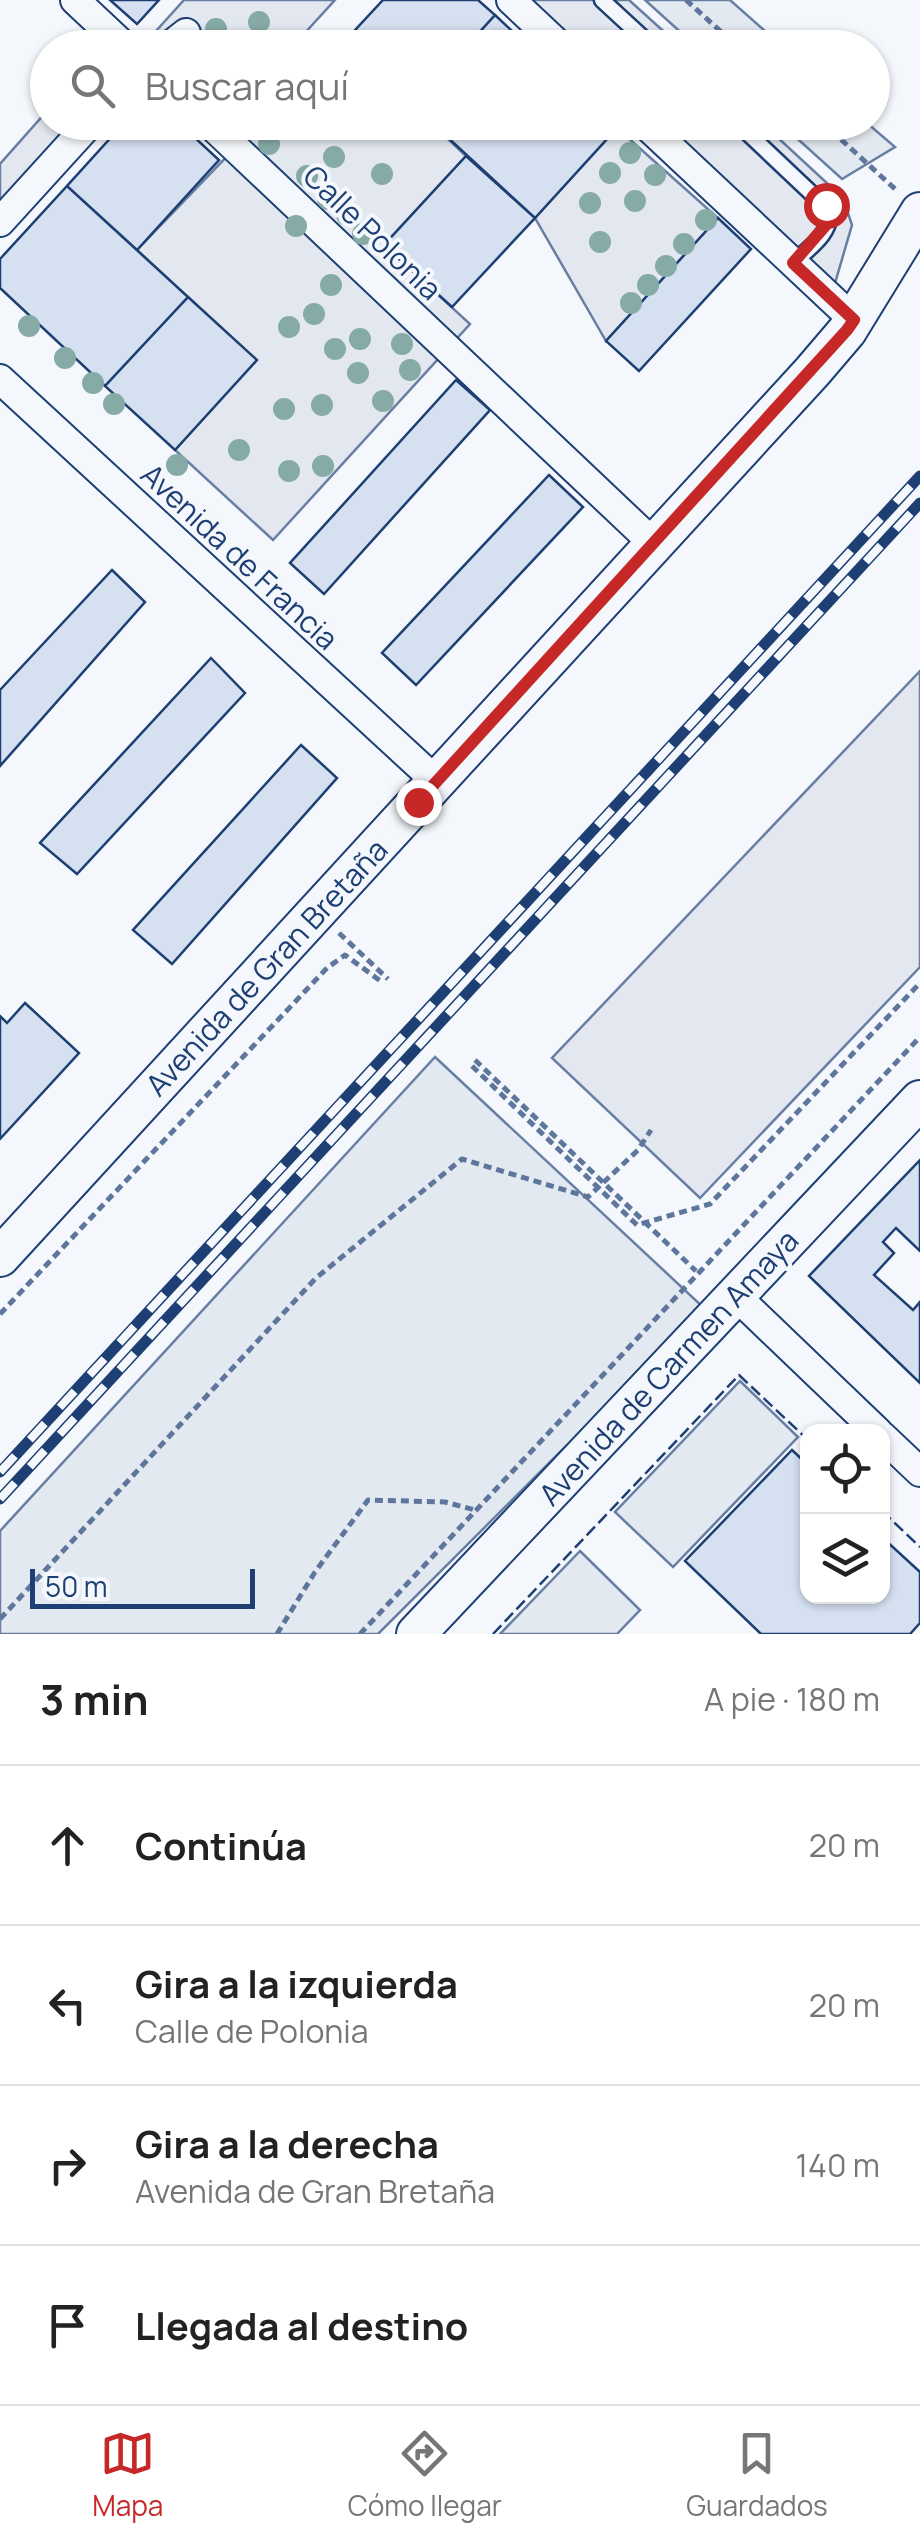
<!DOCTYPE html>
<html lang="es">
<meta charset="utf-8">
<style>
:root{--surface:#fff;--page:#f2f2f2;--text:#222;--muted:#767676;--line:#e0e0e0;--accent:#c62828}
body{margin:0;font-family:Manrope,sans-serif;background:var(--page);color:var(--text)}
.controls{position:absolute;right:30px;bottom:30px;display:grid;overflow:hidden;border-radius:20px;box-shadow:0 2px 8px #0004}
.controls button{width:90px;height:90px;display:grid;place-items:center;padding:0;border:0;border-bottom:2px solid var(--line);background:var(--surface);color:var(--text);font:50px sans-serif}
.scale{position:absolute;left:30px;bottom:25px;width:225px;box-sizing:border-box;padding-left:10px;border:5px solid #1d3f73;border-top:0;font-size:28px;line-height:35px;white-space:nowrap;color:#1d3f73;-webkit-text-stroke:8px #f4f7fb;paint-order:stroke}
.stop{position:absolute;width:30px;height:30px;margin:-22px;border:8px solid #c62828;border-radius:50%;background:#fff}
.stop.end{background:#c62828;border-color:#fff;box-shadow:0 2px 10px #0008}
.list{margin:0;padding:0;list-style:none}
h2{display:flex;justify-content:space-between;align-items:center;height:130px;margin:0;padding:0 40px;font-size:42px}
h2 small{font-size:32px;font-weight:400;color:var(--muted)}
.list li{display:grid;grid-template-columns:65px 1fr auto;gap:30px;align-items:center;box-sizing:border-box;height:160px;padding:0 40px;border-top:2px solid var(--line)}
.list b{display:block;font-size:38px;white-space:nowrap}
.list p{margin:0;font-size:32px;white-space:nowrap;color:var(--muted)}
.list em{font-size:32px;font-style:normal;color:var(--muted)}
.icon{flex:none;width:55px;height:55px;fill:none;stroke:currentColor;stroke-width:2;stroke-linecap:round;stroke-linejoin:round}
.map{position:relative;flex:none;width:920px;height:1634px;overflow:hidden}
.search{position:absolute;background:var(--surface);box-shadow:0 2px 8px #0004;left:30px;right:30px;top:30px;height:110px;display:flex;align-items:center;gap:25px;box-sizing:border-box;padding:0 35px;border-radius:55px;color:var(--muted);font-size:38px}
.sheet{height:770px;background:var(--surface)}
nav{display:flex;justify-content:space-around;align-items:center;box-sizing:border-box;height:140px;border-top:2px solid var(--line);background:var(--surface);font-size:28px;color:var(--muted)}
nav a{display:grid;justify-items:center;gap:5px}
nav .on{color:var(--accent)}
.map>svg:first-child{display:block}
.green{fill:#e3e9f0;stroke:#687fa3;stroke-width:2.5}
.parking{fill:#e3e8f0;stroke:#687fa3;stroke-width:2.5}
.building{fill:#d5e0f0;stroke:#1d3f73;stroke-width:2.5}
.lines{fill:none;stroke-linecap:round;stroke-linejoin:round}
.lane-casing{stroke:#1d3f73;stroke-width:19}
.street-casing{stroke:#1d3f73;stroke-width:32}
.secondary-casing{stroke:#1d3f73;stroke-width:42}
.path{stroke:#5e769c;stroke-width:5;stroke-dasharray:8 5;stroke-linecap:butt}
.lane{stroke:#f4f7fb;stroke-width:14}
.street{stroke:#f4f7fb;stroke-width:28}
.secondary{stroke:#f4f7fb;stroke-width:38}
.rail-casing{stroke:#1d3f73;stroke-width:11}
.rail{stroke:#f4f7fb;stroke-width:8;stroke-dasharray:22;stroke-linecap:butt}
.fence{stroke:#1d3f73;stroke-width:2.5;stroke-dasharray:12 5;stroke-linecap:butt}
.tree{fill:#86aba6}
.route{stroke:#c62828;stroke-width:12}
.labels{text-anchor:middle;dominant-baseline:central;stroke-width:8;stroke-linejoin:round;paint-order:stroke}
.street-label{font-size:30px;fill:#1d3f73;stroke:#f4f7fb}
</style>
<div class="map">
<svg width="920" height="1634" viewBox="0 0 920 1634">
<rect width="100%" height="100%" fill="#f4f7fb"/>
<!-- green -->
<path class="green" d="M645,0H730L783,47H697Z
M780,123H867L895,147L842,179Z
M435,1057L704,1308L378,1634H0V1531Z
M740,1381L798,1437L673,1567L615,1512Z
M580,1551L640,1610L617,1634H500Z"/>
<!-- parking -->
<path class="parking" d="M184,0H335L292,47H155L147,41Z
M519,0H629L681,47H571Z
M47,111L48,122L77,123L0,206V164Z
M259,123H431L466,156L384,245L470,324L273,540L175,450L256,360L137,250Z
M652,123H762L843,198L852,225L833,290Z
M617,128L718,218L606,341L535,218Z
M920,671V967L700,1198L552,1058Z"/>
<!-- building -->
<path class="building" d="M110,0H159L137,24Z
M383,0H478L495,15L465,48H350L344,42Z
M495,15L530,48H465Z
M125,122H178L219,160L137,250L67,186Z
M431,122H611L617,128L535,218Z
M466,156L535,218L452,307L384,245Z
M67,186L188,297L105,386L0,288V259Z
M718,218L751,249L639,371L606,341Z
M188,297L257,360L175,450L105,386Z
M456,380L490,410L324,594L290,563Z
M549,475L583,507L416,685L382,653Z
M112,570L145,602L0,766V690Z
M211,658L245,693L77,874L40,843Z
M301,745L337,778L172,964L133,930Z
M25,1003L79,1053L0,1139V1016L7,1023Z
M920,1160V1251L896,1228L883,1242L894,1253L874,1275L913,1310L920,1302V1383L809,1276Z
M792,1450L808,1465V1596H882V1537L920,1572V1623L910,1634H761L685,1561Z"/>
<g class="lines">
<!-- lane casing -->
<g class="lane-casing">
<path id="lane" d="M602,0L654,48
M736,122L828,209C835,231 808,249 793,263"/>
</g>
<!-- street casing -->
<g class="street-casing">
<path id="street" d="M75,0L126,48
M511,0L562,48
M167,48L186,33
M208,122L654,544
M643,122L854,320
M0,222L91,122
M0,379L436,781
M735,1295L878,1432
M882,1436L920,1472"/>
</g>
<!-- secondary casing -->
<g class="secondary-casing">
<path id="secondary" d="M0,1257L812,372L847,331L920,212
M416,1634L920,1100"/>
</g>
<!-- path -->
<path class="path" d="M686,0L739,48
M822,122L895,189
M339,933L388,979
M475,1060L696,1271
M472,1066L637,1225L710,1204L920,983
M0,1314L327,968L345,955L382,982
M0,1619L316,1278L462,1159L588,1197L638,1150L651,1130
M277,1634L315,1572L368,1500L445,1502L475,1510
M360,1634L920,1037"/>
<!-- lane -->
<use href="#lane" class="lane"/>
<!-- street -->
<use href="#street" class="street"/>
<!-- secondary -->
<use href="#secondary" class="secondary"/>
<!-- rail casing -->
<g class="rail-casing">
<path id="rail" d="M0,1472L920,476
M0,1499L920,503"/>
</g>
<!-- rail -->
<use href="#rail" class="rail"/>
<!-- fence -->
<path class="fence" d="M882,1511L920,1547
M493,1634L739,1375L808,1440"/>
</g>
<!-- trees -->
<g class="tree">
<circle cx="259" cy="22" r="11"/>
<circle cx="216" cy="29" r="11"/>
<circle cx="269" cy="144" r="11"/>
<circle cx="630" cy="153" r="11"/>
<circle cx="334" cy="157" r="11"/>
<circle cx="610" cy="173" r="11"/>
<circle cx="382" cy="174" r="11"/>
<circle cx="655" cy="175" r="11"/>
<circle cx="307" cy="176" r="11"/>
<circle cx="328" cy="199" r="11"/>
<circle cx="635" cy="201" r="11"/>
<circle cx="590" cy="203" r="11"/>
<circle cx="347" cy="215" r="11"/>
<circle cx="706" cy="220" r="11"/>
<circle cx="296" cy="226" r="11"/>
<circle cx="363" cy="234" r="11"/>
<circle cx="600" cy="242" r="11"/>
<circle cx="684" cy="244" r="11"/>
<circle cx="666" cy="266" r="11"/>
<circle cx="331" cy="285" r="11"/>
<circle cx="648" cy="285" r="11"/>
<circle cx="631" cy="303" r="11"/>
<circle cx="314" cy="314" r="11"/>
<circle cx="29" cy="326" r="11"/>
<circle cx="289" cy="327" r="11"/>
<circle cx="360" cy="339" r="11"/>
<circle cx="402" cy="344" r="11"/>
<circle cx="335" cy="349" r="11"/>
<circle cx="65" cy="358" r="11"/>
<circle cx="410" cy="370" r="11"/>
<circle cx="358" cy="373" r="11"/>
<circle cx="93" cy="383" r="11"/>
<circle cx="383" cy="401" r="11"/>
<circle cx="114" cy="404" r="11"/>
<circle cx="322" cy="405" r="11"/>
<circle cx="284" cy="409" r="11"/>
<circle cx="239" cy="450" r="11"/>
<circle cx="177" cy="465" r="11"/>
<circle cx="323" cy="466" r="11"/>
<circle cx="289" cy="471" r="11"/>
</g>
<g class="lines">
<!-- route -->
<path class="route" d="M418,802L847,330L854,320L793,263L831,219L826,205"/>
</g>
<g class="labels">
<!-- street labels -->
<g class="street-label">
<text transform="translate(373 232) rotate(44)">Calle Polonia</text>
<text transform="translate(240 556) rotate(43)">Avenida de Francia</text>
<text transform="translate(266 967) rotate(-47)">Avenida de Gran Bretaña</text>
<text transform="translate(668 1367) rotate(-47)">Avenida de Carmen Amaya</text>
</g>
</g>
</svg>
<div class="controls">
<button><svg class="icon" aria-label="locate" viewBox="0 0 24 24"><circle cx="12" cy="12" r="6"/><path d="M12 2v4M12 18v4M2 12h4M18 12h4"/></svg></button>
<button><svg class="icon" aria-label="layers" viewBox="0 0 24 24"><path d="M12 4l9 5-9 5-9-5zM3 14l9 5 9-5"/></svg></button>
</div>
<div class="scale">50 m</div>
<div class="stop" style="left:826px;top:205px"></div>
<div class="stop end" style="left:418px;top:802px"></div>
<div class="search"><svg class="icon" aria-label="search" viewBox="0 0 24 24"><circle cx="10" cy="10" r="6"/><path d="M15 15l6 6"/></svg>Buscar aquí</div>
</div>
<section class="sheet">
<h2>3 min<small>A pie · 180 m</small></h2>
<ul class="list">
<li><svg class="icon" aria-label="ahead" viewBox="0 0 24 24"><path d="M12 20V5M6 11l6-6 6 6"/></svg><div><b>Continúa</b></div><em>20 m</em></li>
<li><svg class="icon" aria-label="left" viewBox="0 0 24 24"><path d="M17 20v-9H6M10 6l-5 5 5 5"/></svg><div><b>Gira a la izquierda</b><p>Calle de Polonia</p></div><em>20 m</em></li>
<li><svg class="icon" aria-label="right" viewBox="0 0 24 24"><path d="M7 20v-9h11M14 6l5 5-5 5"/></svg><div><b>Gira a la derecha</b><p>Avenida de Gran Bretaña</p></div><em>140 m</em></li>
<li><svg class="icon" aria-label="arrive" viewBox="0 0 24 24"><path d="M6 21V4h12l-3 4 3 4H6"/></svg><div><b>Llegada al destino</b></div></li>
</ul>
</section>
<nav>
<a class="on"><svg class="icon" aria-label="map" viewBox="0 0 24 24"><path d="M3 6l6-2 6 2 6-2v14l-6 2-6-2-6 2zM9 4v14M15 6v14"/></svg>Mapa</a>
<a><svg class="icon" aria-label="directions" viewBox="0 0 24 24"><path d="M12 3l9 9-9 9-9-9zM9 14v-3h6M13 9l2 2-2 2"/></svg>Cómo llegar</a>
<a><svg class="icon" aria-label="saved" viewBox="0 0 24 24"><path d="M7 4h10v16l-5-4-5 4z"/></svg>Guardados</a>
</nav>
